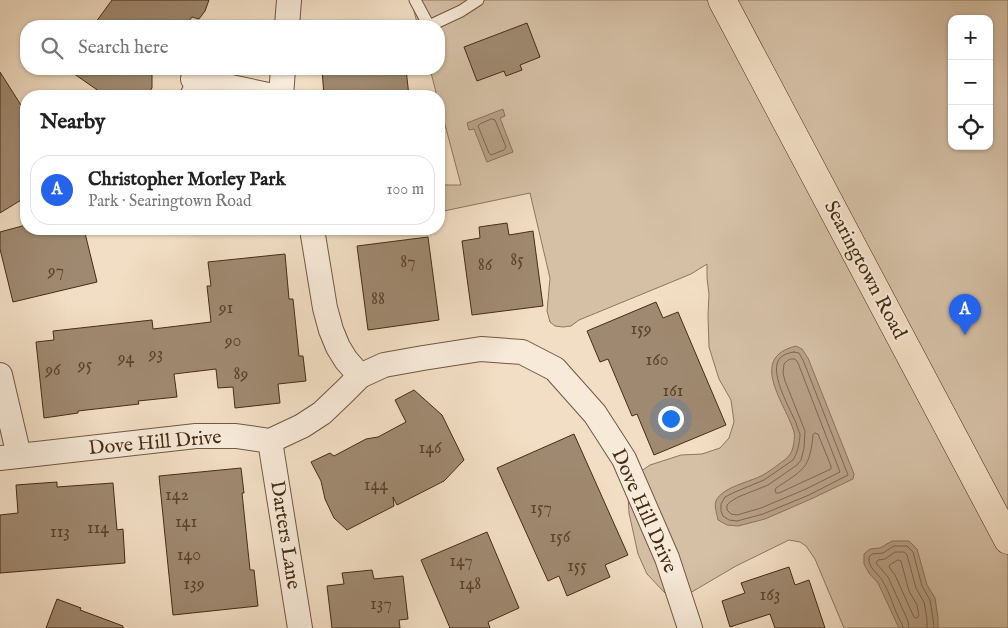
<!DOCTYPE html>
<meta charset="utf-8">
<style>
:root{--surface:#fff;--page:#f2f2f2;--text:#222;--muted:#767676;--line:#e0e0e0;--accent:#2563eb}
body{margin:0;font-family:"IM FELL English",serif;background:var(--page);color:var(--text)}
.controls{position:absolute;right:15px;top:15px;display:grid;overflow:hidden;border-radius:10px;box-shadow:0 1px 4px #0004}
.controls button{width:45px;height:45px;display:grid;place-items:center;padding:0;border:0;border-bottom:1px solid var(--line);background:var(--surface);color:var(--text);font:25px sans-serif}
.you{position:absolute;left:670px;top:418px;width:18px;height:18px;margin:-12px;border:4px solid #fff;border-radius:50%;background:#1a73e8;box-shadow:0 0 0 8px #1a73e833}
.badge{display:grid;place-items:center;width:32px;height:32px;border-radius:50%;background:var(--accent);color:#fff;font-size:16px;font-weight:700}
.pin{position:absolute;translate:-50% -41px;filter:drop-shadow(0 1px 2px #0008)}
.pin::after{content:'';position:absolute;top:26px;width:18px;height:15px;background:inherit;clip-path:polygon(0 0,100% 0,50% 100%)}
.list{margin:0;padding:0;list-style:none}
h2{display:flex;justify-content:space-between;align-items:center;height:65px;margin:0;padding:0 20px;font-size:21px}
h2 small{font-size:16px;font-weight:400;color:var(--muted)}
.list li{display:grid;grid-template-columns:32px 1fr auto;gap:15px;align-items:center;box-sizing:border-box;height:70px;margin:0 10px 10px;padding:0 10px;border:1px solid var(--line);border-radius:20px}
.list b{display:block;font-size:19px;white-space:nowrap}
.list p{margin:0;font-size:16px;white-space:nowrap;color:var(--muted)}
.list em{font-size:16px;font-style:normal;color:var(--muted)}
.icon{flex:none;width:28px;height:28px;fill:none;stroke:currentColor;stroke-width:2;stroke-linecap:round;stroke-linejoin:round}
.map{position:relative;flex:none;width:1008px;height:628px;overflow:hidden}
.search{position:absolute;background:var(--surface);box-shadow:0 1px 4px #0004;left:20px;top:20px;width:425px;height:55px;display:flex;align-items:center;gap:12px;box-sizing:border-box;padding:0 18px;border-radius:20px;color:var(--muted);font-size:19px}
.panel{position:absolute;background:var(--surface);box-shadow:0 1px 4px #0004;left:20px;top:90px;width:425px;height:145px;border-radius:20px}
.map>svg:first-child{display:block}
.green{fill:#d5c0a6;stroke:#8e765d;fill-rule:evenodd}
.water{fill:#b8a188;stroke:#8a725a}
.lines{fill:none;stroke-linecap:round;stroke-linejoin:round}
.shore{stroke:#7f664e;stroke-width:1}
.building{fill:#9f8970;stroke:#462c14}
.lane-casing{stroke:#715840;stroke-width:13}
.street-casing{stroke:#715840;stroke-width:26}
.primary-casing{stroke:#462c14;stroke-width:29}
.lane{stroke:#f7ead9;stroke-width:11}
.street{stroke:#f7ead9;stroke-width:24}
.primary{stroke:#f2dec4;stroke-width:28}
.labels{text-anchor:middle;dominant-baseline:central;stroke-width:4;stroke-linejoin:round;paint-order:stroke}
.number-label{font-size:18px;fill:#5c432b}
.street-label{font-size:20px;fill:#462c14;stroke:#f7ead9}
</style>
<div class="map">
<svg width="1008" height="628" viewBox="0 0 1008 628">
<rect width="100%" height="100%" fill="#f2dec4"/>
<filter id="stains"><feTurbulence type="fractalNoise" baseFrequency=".004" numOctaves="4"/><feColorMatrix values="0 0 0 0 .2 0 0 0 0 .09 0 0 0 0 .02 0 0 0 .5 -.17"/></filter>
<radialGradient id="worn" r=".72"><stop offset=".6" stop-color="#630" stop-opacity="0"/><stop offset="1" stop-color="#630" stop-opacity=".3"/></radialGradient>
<!-- green -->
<path class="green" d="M411,0H1008V628H844L815,559L806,546L800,542L789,540L736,566L690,593L675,597L665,593L647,574L638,554L629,513L628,496L637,474L650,465L681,455L702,454L720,448L729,438L734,422L731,400L719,379L709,347L708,315L709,294L707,278V264L691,274L579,320L571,326L563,327L555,326L550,322L547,311L550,278L530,193L439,212V185H461L439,102V96H437L430,69H439V26H418ZM952,19H989V146H952Z"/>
<!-- water -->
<path class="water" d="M503,109L505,116L500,118L513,152L487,162L474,129L469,130L467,123Z
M796,346L802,349L808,358L854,474L853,479L811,499L765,519L738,526L727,525L718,520C717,514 714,507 716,501C722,487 750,482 763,475C768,472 774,468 779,464C786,459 791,456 793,447C794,443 795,436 794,432C786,404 747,358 796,346Z
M892,541H909L917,549L927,585L935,598L938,618V628H899L878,583L869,573L864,564V554L870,549L880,548Z"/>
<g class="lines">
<!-- shore -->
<path class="shore" d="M492,119L495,120L506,147L504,150L491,155L489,153L478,126L480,124Z
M794,352L799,353L803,360L848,475L809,495L763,514L737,521L729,520L723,516L721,511V504L725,497L735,492L764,480L793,460C797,454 800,442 800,434C799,431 797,427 796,423C790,409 771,376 778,361C781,355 788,353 794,352Z
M791,359H795L798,363L840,472L806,489L761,508L737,515L731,514L727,510V505L730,502L738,497L768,485L797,465L801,460L804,448L805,431L785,381L783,373L784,364L787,361Z
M815,433L818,434L831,466V469L779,493H776L775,490L776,488C803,470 810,469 813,435Z
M898,560L901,561L909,591L917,605L919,616L917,618H915L913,615L895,575L889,567L890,565Z
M903,628L902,624C894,611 891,594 882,580C877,572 868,568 869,557L872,554L883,553L894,546H907L913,552L922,586L930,600L933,619L934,628
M909,628L908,621L888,577L876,563L878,560L885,559L895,552H904L907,555L916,588L924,602L927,619V628"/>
</g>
<!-- building -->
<path class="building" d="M112,0H209L205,11L199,19L192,17L185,26H93Z
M527,23L540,57L520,65L522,70L506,76L504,71L477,81L464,47Z
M67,69H152V88L146,96H106Z
M322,69H406L409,96H324Z
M0,72L26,113V197L0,213Z
M507,223L509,235L533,231L543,306L472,315L462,241L480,238L479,227Z
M26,225V229H84L97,282L13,302L0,249V232Z
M428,237L439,320L368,330L357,246Z
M285,254L289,299H293L299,356H303L306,381L278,384L280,403L235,408L233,387L218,388L216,369L174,374L177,397L138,401L139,404L78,411V413L44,418L36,342L54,340L53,331L152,320L153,329L211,322L207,286H211L208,262Z
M656,302L663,318L678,312L726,425L654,455L637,414L632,416L608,359L600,362L587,331Z
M414,390L442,415L464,460L444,481L397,505L393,497L394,506L347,530L334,518L325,499L321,481L311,462L330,453L334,456L366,439L378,437L406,422L395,400Z
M574,434L628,555L605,565L610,577L567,596L559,576L548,581L497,468Z
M241,468L244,493H242L250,570H254L258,606L173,615L159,476Z
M57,482V487L113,483L117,530L123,529L125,563L0,573V515L18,513L16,485Z
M487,532L519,608L488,622L490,628H450L421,560Z
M789,567L795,585L809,580L825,628H775L770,614L730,627L722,601L745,593L741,583Z
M372,570L374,579L403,576L408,619L399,620L400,628H332L327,586L344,584L342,573Z
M57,599L81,608L80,610L123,626V628H46Z"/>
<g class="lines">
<!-- lane casing -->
<g class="lane-casing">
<path id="lane" d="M415,0L429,26L461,11L478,0
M185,96L195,75"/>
</g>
<!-- street casing -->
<g class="street-casing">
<path id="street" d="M287,26L289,0
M193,79L273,96
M281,96L283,69
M312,229L325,308L331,330L338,347L346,360L360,376
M0,375L19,456
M270,441L300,628
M0,458L196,436H236L270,441L302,426L322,413L344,392L360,376L384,365L423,358L481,349L522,352L555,369L595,414L624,459L667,558L690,628"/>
</g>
<!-- primary casing -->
<g class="primary-casing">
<path id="primary" d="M722,0L1008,540"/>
</g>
<!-- lane -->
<use href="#lane" class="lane"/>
<!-- street -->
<use href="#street" class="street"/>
<!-- primary -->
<use href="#primary" class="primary"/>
</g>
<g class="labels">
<!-- number labels -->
<g class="number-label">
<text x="517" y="260">85</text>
<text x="408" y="262">87</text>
<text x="485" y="265">86</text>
<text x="56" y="271">97</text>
<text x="378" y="299">88</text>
<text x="226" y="308">91</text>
<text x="641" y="329">159</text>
<text x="233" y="341">90</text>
<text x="156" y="354">93</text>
<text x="126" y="358">94</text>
<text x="657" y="360">160</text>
<text x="85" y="365">95</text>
<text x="53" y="370">96</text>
<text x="241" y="374">89</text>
<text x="673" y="391">161</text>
<text x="430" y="448">146</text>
<text x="376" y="485">144</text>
<text x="177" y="495">142</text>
<text x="541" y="508">157</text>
<text x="186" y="522">141</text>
<text x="98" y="528">114</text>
<text x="60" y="532">113</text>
<text x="560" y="537">156</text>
<text x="189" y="555">140</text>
<text x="461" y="561">147</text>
<text x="577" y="566">155</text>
<text x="194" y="584">139</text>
<text x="470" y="584">148</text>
<text x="770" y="595">163</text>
<text x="381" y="604">137</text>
</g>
<!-- street labels -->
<g class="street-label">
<text transform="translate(865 270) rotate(62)">Searingtown Road</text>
<text transform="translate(155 443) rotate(-5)">Dove Hill Drive</text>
<text transform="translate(644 511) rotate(66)">Dove Hill Drive</text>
<text transform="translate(285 535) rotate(81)">Darters Lane</text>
</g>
</g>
<rect width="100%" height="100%" filter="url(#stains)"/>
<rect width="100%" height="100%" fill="url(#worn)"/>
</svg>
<div class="controls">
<button>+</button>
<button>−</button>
<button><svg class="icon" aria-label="locate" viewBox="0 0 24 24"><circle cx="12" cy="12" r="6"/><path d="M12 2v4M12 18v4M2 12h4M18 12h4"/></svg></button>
</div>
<div class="you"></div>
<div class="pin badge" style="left:965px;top:335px">A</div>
<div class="search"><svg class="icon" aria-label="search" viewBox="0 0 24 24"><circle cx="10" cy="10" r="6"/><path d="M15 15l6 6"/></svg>Search here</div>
<section class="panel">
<h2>Nearby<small></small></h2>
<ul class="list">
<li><span class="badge">A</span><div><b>Christopher Morley Park</b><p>Park · Searingtown Road</p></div><em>100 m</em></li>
</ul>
</section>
</div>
